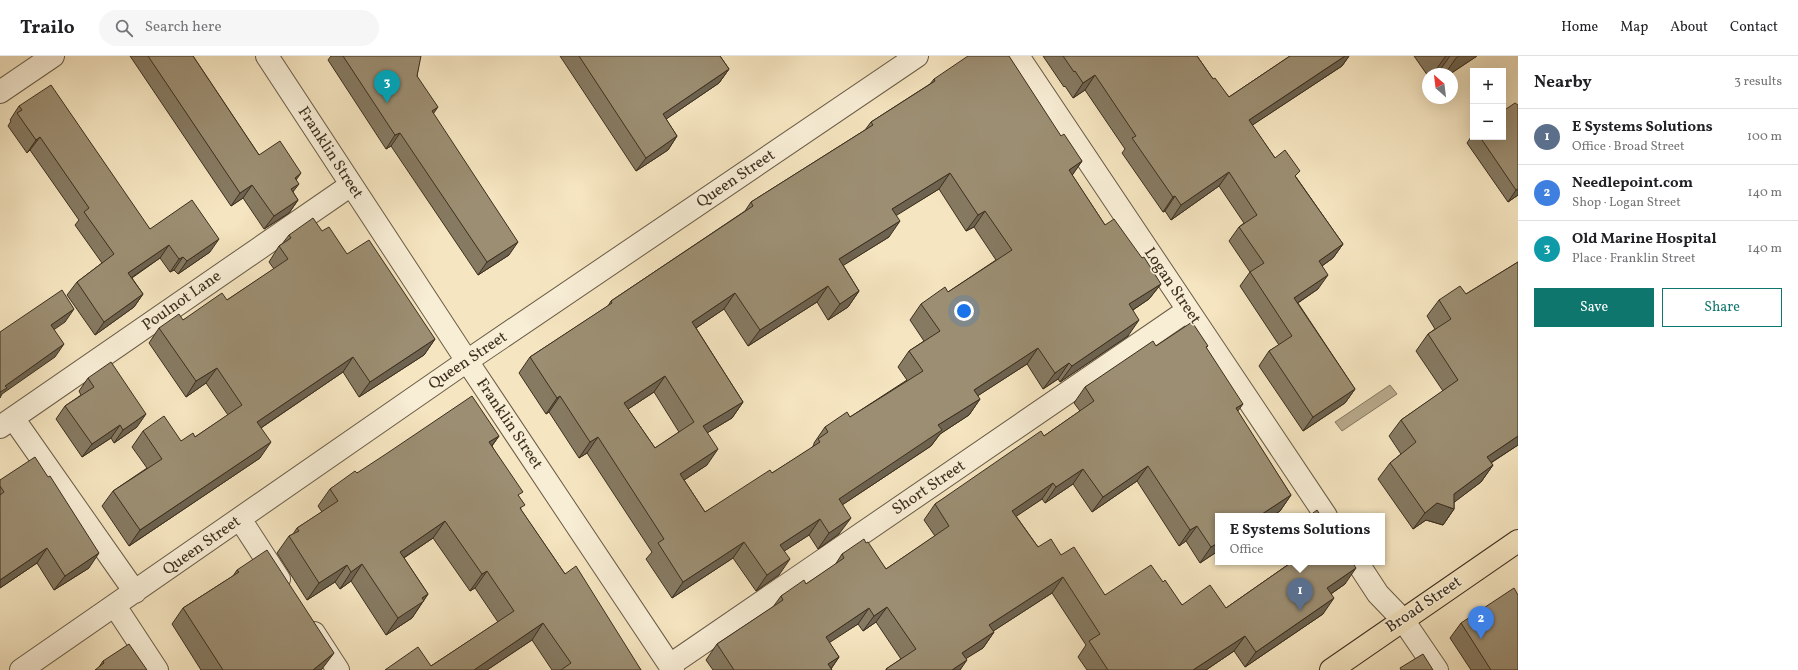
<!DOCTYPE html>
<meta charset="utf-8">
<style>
:root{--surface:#fff;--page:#f6f6f6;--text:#202124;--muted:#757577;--line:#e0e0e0;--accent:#0f766e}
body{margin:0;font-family:Vollkorn,serif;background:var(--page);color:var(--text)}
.controls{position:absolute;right:12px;top:12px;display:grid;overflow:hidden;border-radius:0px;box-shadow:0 4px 16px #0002}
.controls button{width:36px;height:36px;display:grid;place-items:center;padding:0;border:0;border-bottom:1px solid var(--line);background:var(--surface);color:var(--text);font:20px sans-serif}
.compass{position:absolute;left:1422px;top:12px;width:36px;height:36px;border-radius:50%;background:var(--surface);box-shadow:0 4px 16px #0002;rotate:332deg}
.you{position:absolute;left:964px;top:255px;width:14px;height:14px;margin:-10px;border:3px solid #fff;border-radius:50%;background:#1a73e8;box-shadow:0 0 0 6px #1a73e833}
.badge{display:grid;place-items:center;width:26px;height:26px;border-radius:50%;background:var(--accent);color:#fff;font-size:13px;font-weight:700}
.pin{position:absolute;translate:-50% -33px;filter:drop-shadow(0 1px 2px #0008)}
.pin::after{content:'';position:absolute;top:21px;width:14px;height:12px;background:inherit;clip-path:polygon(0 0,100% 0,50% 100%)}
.popup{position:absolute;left:1215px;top:457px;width:170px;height:52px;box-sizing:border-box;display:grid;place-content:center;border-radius:0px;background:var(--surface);filter:drop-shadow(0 1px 3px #0005);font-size:13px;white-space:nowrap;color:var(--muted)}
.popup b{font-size:15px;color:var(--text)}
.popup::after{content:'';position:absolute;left:50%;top:100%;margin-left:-8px;border:8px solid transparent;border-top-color:var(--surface)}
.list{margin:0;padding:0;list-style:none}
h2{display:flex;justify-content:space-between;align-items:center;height:52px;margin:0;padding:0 16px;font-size:17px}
h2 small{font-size:13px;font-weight:400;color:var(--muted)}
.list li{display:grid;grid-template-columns:26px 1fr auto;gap:12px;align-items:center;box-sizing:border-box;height:56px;padding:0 16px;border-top:1px solid var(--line)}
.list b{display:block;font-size:15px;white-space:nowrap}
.list p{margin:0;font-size:13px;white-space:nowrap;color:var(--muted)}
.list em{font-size:13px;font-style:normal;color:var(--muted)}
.actions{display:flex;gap:8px;padding:12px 16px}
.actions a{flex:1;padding:9px 0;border:1px solid var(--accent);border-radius:0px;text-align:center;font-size:14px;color:var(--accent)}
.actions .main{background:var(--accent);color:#fff}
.icon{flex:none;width:22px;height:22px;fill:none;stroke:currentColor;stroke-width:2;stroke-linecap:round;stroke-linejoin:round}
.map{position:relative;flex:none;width:1518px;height:614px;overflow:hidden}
header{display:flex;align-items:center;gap:24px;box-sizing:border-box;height:56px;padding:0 20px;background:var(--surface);border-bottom:1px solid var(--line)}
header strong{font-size:19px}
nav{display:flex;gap:22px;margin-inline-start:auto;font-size:14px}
.search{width:280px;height:36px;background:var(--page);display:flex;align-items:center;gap:10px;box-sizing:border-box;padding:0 14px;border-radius:22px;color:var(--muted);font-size:15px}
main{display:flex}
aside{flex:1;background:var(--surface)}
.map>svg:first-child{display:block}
.water{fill:#b6a789;stroke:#85775e}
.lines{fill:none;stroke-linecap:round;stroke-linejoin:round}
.minor-casing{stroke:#6a5c46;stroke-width:24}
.major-casing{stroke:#3c2f1e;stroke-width:24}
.minor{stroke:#f8eed6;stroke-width:22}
.major{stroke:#f5e5c0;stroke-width:22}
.wall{fill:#867a62;stroke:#3c2f1e;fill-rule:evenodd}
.shaded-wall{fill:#6d6350;stroke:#3c2f1e}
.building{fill:#9c8e72;stroke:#3c2f1e;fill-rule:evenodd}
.labels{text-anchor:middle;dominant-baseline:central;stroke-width:3;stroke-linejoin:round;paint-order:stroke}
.street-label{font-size:16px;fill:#3c2f1e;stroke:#f8eed6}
</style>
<header>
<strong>Trailo</strong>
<div class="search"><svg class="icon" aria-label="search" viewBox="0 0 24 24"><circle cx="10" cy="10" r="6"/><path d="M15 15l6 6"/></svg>Search here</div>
<nav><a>Home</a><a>Map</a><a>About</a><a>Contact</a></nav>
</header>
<main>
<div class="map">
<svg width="1518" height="614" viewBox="0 0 1518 614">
<rect width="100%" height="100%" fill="#f5e5c0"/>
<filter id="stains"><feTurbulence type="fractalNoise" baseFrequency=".005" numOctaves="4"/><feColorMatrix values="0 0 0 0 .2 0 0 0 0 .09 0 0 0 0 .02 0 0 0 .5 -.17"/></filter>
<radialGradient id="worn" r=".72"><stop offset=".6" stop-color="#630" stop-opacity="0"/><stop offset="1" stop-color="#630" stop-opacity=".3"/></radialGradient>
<!-- water -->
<path class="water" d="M1390,329L1397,338L1342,375L1335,366Z"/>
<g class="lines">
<!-- minor casing -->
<g class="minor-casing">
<path id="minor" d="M267,0L467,305L673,614
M1018,0L1326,460
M0,36L53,0
M13,362L135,536
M0,371L351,129
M240,463L279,523
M1357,506L1378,538L1403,564L1437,614
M115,550L157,614
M314,577L338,614
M670,609L1188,254
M21,614L467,305L917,0"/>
</g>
<!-- major casing -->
<g class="major-casing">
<path id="major" d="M1331,614L1518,485"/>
</g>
<!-- minor -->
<use href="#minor" class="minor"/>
<!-- major -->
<use href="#major" class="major"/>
</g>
<!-- wall -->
<path class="wall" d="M130,0H193L259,99L296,124L293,136L298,144L289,157L264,173L243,142L231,150Z
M331,0H420L417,20L433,58L509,199L478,219L391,90L386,93L328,4Z
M560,0H720L729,13L719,27L666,63L677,80L668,94L636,115Z
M1043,0H1197L1213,23L1229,41L1290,0H1349L1342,10L1252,69L1275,102L1296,121L1343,188L1333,202L1322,210L1318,233L1298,247L1355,333L1345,347L1303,375L1259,310L1269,295L1279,289L1240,230L1250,216L1229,185L1239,171L1244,167L1219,130L1171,164L1165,155L1163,156L1122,97L1125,93L1085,34L1073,42L1065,30L1064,31Z
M1414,0H1477L1450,18H1428V20Z
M934,23L1061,80L1082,105L1072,119L1105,169L1161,228L1149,243L1133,254L1128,280L1060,326L1058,323L1043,333L1027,308L977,340L980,343L969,359L940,378L931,390L842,449L839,478L818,493L809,479L784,495L779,519L756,535L733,502L672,542L646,503L652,496L587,397L579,402L549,356L546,358L519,317L530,301L608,250L611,245L745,155L751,146L865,74L871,66L930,28ZM939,133L966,175L974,171L996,204L948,236L921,248L910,264L924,285L909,295L898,311L907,324L850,361L825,371L814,387V388L812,392L772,417L705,456L684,424L707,409V377L732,362L743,346L696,272L724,253L748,290L817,246L828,264L848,251L859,235L843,209L889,181L896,159ZM654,336L679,376L655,392L628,353Z
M19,50L150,173L210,196L178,218L174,214L170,216L160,202L132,222L143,238L134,251L95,279L67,239L77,226L102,207L75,169L79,164L30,94L27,97L8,70L11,65L10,64Z
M1473,78V81H1503L1518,139L1508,146L1467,87Z
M322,175L435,283L424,299L359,341L343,316L261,372L260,402L129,490L102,450L113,435L147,412L132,391L143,375L181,385L195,381L228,359L206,327L186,341L149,287L159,272L183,264L227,244L274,213L269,206L279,190L282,188L289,179Z
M1518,206V389L1491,407L1493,409L1481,426L1454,446V453L1443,469L1426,464L1413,473L1378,423L1390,407L1401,398L1389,380L1401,364L1443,335L1416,295L1428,278L1435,273L1427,260L1439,244L1466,238Z
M1156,290H1208L1206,292L1237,355L1291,439L1280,455L1272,460H1218V495L1200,507L1186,485L1179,490L1137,425L1092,456L1073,428L1045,447L1042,443L1016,460L1038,491L1061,499L1105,539L1163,526L1182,549L1226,552L1289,508L1287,506H1352L1345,528L1331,538L1323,558L1245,611L1234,595L1206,614H1087L1078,601L1086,589L1052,537L993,575L994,576L983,592L966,602L960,614H886V613L901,603L876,566L863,575L858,568L829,586L839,601L831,613L832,614H713L706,604L717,588L773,551L781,540L806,528L835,509L842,498L866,487L886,513L935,480L924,464L935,448L1044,380L1080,355L1074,347L1085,331Z
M88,322L137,371L114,387L111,382L82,401L56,363L65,350L81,339L79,335Z
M499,380L492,390L519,441L521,454L565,518L641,614H552L532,584L487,614H385L431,610L498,566L475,532L470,535L433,482L404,502L428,538L412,562L386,579L351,525L340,533L335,526L307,544L277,497L289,480L293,478L297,472L322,456L318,450L330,433L357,417Z
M0,424L89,512L54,534L37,507L0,532Z
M237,514L322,613L321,614H201L172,568L183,552L233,520Z
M1461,567L1518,614H1471L1450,582Z
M103,605L147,614L99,611Z"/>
<!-- shaded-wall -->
<path class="shaded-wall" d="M1345,0H1349L1342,10L1239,78L1249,64Z
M1447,0H1450L1437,18H1433L1445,1Z
M1459,0H1477L1450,18H1445L1456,2Z
M729,13L719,27L653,72L663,58Z
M1095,19L1085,34L1073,42L1083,27Z
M438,51L429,64L432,55Z
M400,77L391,90L386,93L395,79Z
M677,80L668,94L636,115L646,102Z
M40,81L30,94L27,97L36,84Z
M1082,105L1071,121L1069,114Z
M1229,116L1219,130L1171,164L1181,149Z
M301,117L292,130L295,122Z
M950,117L939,133L881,169L892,153Z
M299,128L289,141L291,133Z
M252,129L243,142L231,150L240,137Z
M1518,133V139L1508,146L1516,134Z
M1175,140L1165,155L1163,156L1173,141Z
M298,144L289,157L264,173L274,160Z
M985,155L974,171L966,175L978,159Z
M900,165L889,181L828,219L839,203Z
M219,183L210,196L178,218L187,205Z
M518,186L509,199L478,219L487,206Z
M1343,188L1333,202L1309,219L1319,205Z
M169,189L160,202L119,230L128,217Z
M183,201L174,214L170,216L179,203Z
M1328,219L1318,233L1284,256L1294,242Z
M1161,228L1149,243L1118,264L1129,248Z
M828,230L817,246L748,290L760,274Z
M859,235L848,251L828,264L840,248Z
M735,237L724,253L681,282L692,266Z
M143,238L134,251L95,279L104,266Z
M74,253L65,266L42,282L51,269Z
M1139,264L1128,280L1060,326L1072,310Z
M435,283L424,299L359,341L370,326Z
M64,288L55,301L2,338L0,342V336L5,330Z
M1038,292L1027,308L962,350L974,334Z
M353,301L343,316L246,382L257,366Z
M1069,307L1058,323L1043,333L1055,317Z
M217,312L206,327L186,341L196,325Z
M665,320L654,336L613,363L624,347Z
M1355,333L1345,347L1303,375L1313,361Z
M560,340L549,356L546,358L557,342Z
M980,343L969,359L940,378L931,390L827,459L839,443L938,369Z
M743,346L732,362L692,386L703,370Z
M1243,348L1232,363L1236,352Z
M146,358L137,371L114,387L123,374Z
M120,369L111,382L82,401L92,388Z
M499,380L487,396L489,386Z
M1518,380V389L1475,417L1487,401Z
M598,381L587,397L579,402L590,386Z
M271,386L260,402L129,490L140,474Z
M718,393L707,409L669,434L680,418Z
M1493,409L1481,426L1448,451L1454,453L1443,469L1426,464L1413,473L1425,457L1437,447L1454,438Z
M1148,410L1137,425L1092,456L1103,441Z
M1083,413L1073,428L1045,447L1056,431Z
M1053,427L1042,443L1002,470L1012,455Z
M1291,439L1280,455L1272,460H1259Z
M851,462L839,478L818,493L829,477Z
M820,463L809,479L769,505L780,489Z
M445,465L433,482L388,512L400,496Z
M1197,470L1186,485L1179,490L1190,474Z
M744,486L733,502L672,542L683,526Z
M1218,487V495L1200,507L1211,491Z
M47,492L37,507L0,532V524Z
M99,497L89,512L54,534L65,520Z
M790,503L779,519L756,535L767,519Z
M362,508L351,525L340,533L351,516Z
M347,509L335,526L307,544L319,527Z
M1356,512L1345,528L1316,548L1327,532Z
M487,515L475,532L470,535L482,518Z
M1063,521L1052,537L978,585L989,569Z
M428,538L412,562L386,579L398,562L422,542Z
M1334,542L1323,558L1245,611L1256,596Z
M887,551L876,566L863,575L874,560Z
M869,552L858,568L815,596L826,581Z
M543,567L532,584L487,614H474Z
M994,576L983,592L951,612L962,597Z
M1245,580L1234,595L1206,614H1193Z
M334,597L322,613L321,614H313Z
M839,601L830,614L828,608Z
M967,604L960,614H952Z"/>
<!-- building -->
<path class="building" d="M148,0H193L259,99L280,85L301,117L295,122L299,128L291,133L298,144L274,160L252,129L240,137Z
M343,0H421L417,20L438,51L432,55L518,186L487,206L400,77L395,79Z
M579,0H720L729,13L663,58L677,80L646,102Z
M968,0H1009L1061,80L1064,78L1082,105L1069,114L1105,169L1114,163L1142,202L1144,201L1161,228L1129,248L1139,264L1072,310L1069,307L1055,317L1038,292L974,334L980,343L938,369L942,374L839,443L851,462L829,477L820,463L780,489L790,503L767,519L744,486L683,526L658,487L664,483L598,381L590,386L560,340L557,342L530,301L612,247L611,245L753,150L751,146L873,69L871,66L935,25L934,23ZM950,117L978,159L985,155L1012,194L948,236L945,231L921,248L940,275L909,295L923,315L850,361L847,356L825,371L828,376L818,383L820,386L772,417L770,414L705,456L680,418L718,393L703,370L743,346L692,266L735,237L760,274L828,230L840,248L859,235L839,203L900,165L892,153ZM665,320L694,366L655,392L624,347Z
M1063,0H1197L1213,23L1215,22L1229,41L1290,0H1345L1249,64L1275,102L1285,94L1300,115L1295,120L1343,188L1319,205L1328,219L1294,242L1355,333L1313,361L1269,295L1292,280L1250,216L1264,207L1239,171L1257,159L1229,116L1181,149L1175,140L1173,141L1132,82L1136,80L1095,19L1083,27L1075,15L1074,16Z
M51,29L150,173L192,144L219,183L187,205L183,201L179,203L169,189L128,217L143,238L104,266L77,226L114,198L84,156L89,152L40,81L36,84L17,57L22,54L19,50Z
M1515,47L1518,49V133L1516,134L1480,81H1503V55Z
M313,162L322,175L329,171L347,198L369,184L435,283L370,326L353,301L257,366L271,386L140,474L113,435L162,403L143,375L164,360L181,385L193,377L195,381L242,349L217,312L196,325L159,272L179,258L183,264L222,237L227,244L288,203L279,190L291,182L289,179Z
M1518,206V380L1487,401L1493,409L1454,438V453L1437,447L1425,457L1390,407L1416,386L1401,364L1458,324L1428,278L1451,263L1439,244L1460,230L1466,238Z
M62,234L74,253L51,269L64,288L5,330L7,332L0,336V276Z
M1192,266L1208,290L1206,291L1243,348L1236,352L1291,439L1259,460H1218V487L1211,491L1197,470L1190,474L1148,410L1103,441L1083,413L1056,431L1053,427L1012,455L1038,491L1051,483L1061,499L1074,491L1105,539L1151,509L1163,526L1165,524L1182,549L1210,529L1226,552L1292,506H1352L1356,512L1327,532L1334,542L1256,596L1245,580L1193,614H1108L1089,585L1100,578L1063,521L989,569L994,576L962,597L967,604L952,614H887L886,613L916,593L887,551L874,560L869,552L826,581L839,601L828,608L832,614H734L717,588L783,544L781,540L804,524L806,528L844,502L842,498L864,483L866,487L868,486L886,513L949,470L935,448L1041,375L1044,380L1094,345L1085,331L1153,285L1156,290Z
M111,306L146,358L123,374L120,369L92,388L65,350L94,331L88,322Z
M472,340L499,380L489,386L523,436L518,439L525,449L520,452L565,518L576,510L641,614H561L571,607L543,567L474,614H385L418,591L431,610L514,555L487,515L482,518L445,465L400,496L428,538L422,542L424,545L398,562L362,508L351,516L347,509L319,527L289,480L299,475L297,472L338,445L330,433L355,415L357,417L386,398Z
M35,401L48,421L50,420L99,497L65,520L47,492L0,524V439L4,436L0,430V424Z
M1317,454L1321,460H1309Z
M267,494L334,597L313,614H223L183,552L239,516L237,514Z
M1514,532L1518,539V614H1491L1461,567Z
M129,588L147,614H95L104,607L103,605Z
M1423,598L1433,614H1401L1400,612Z"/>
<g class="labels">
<!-- street labels -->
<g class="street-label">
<text transform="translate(330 97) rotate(57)">Franklin Street</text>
<text transform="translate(736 123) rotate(-34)">Queen Street</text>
<text transform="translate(1172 230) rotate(56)">Logan Street</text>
<text transform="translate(182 245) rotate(-35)">Poulnot Lane</text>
<text transform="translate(468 305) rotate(-34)">Queen Street</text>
<text transform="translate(509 368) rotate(56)">Franklin Street</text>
<text transform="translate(929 432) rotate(-34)">Short Street</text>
<text transform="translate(202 490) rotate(-35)">Queen Street</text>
<text transform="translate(1424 549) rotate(-34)">Broad Street</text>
</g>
</g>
<rect width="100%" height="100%" filter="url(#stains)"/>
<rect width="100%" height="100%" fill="url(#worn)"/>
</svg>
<div class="controls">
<button>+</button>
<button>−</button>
</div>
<svg class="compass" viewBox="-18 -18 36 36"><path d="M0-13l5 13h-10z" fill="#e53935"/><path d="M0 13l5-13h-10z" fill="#757577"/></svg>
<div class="you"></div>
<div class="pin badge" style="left:1300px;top:555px;background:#5c6f8a">1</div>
<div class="popup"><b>E Systems Solutions</b>Office</div>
<div class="pin badge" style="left:1481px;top:583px;background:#3f7fe0">2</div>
<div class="pin badge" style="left:387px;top:47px;background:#0f9aa8">3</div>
</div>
<aside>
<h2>Nearby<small>3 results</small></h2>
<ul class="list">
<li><span class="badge" style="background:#5c6f8a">1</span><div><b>E Systems Solutions</b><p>Office · Broad Street</p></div><em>100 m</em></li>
<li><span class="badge" style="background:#3f7fe0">2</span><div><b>Needlepoint.com</b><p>Shop · Logan Street</p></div><em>140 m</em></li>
<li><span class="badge" style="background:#0f9aa8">3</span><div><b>Old Marine Hospital</b><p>Place · Franklin Street</p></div><em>140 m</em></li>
</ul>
<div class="actions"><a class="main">Save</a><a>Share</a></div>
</aside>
</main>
